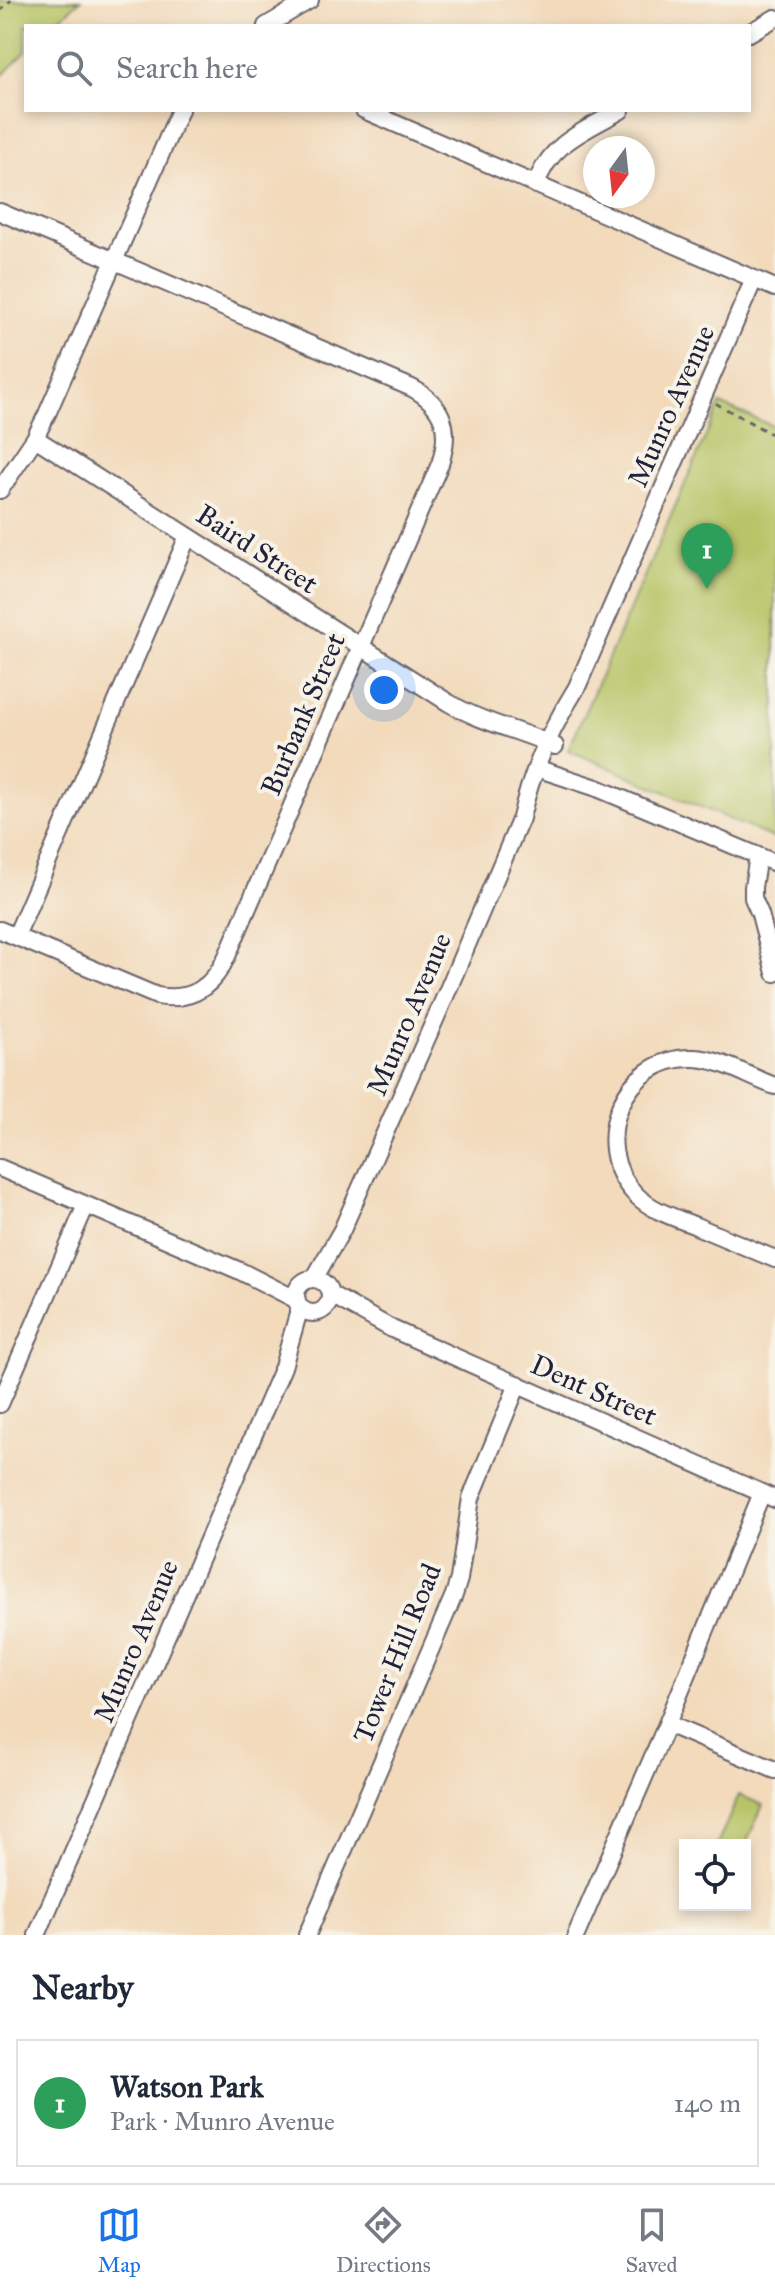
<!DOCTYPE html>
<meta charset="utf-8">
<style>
:root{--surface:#fff;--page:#f6f6f7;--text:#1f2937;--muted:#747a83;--line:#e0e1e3;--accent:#1a73e8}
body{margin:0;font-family:"IM FELL Great Primer",serif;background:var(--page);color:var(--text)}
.controls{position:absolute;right:24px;bottom:24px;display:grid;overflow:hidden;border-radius:0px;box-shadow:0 4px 12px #0003}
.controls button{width:72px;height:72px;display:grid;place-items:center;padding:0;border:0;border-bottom:2px solid var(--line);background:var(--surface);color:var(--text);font:40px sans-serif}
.compass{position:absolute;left:583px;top:136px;width:72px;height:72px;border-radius:50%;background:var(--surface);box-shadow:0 4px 12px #0003;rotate:195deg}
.you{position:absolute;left:384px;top:690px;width:28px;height:28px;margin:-20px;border:6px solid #fff;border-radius:50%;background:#1a73e8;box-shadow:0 0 0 12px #1a73e833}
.badge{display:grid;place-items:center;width:52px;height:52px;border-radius:50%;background:var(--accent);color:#fff;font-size:26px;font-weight:700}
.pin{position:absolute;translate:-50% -66px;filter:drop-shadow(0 2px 4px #0008)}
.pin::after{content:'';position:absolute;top:42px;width:28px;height:24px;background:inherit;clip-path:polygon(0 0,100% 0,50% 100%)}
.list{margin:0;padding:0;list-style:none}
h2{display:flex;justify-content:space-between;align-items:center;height:104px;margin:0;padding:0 32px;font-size:34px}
h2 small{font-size:26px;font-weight:400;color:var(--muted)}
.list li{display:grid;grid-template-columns:52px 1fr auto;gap:24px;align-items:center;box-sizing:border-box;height:128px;margin:0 16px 16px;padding:0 16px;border:2px solid var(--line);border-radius:0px}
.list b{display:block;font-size:30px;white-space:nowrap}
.list p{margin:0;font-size:26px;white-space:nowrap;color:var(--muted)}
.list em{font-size:26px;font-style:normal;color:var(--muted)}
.icon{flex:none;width:44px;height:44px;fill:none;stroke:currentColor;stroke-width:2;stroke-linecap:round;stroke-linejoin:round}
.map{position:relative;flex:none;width:775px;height:1935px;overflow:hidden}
.search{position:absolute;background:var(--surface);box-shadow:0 4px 12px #0003;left:24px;right:24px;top:24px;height:88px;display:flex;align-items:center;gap:20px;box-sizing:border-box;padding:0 28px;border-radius:0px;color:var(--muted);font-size:30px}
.sheet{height:248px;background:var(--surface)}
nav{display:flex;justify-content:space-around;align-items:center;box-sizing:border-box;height:112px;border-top:2px solid var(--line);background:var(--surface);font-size:22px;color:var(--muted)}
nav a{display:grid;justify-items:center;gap:4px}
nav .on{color:var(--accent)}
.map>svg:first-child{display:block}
.green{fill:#b7c568;stroke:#6c7452;stroke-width:2}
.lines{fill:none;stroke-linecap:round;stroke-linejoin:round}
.minor-casing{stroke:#6b6268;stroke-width:20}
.path{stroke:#6b6268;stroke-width:3;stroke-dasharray:6 6;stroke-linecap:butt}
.minor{stroke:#fff;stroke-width:16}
.labels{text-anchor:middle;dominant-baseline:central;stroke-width:8;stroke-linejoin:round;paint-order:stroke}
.street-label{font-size:28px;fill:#22223b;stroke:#f7f3e8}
</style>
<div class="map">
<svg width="775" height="1935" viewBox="0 0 775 1935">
<rect width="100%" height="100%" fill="#f7f3e8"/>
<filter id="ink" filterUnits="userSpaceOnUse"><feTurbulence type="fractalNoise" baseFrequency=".0125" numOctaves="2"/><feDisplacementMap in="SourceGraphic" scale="16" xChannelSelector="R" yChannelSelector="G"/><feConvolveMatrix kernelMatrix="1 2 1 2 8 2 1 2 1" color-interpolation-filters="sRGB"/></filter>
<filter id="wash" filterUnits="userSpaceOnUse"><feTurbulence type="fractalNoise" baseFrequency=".006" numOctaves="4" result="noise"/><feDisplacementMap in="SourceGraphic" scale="32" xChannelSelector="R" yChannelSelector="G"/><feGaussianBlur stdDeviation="1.8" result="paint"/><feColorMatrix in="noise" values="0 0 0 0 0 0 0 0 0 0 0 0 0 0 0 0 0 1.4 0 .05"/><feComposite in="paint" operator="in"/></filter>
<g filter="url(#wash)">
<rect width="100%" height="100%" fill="#f2dabb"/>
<!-- green -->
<path class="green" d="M0,0H80L52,26H26V51L0,78Z
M720,404L775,427V839L568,750Z
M739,1795L763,1805L745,1846L717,1845Z"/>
</g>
<g filter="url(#ink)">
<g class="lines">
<!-- minor casing -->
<g class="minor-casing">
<path id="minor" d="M266,26L310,0
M749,33L775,18
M364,110L775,288
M536,185C549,143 585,131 621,110
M0,212L412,388C445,406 451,430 440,464L227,956C213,987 192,1002 157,996L0,930
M35,438L449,703C483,723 519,730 555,746
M0,490L35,438L47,414L180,110
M536,768L597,788L775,863
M758,856L753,887V898L760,914L775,973
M16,936L188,536
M775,1086C749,1077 722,1059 694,1058C623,1055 587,1146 636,1195C652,1211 676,1218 696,1226C722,1237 749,1248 775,1259
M0,1168L240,1271L297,1300
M314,1279L342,1230L441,1006L521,818C531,772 552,727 577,687L754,279
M296 1296a17 17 0 1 1 34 0a17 17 0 1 1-34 0Z
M330,1294L392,1329L775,1499
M0,1404L86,1205
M667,1724L775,1770
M37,1935L283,1367L300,1307
M307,1935L454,1595L459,1579L471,1498L518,1384
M576,1935L667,1724L762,1493"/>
</g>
<!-- path -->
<path class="path" d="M0,11L11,0
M718,403L717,404L775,436"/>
<!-- minor -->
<use href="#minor" class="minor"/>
</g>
</g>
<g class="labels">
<!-- street labels -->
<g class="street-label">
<text transform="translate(671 406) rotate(-66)">Munro Avenue</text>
<text transform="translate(257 549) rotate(33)">Baird Street</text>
<text transform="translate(303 714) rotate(-67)">Burbank Street</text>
<text transform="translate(409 1014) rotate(-67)">Munro Avenue</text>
<text transform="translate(594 1390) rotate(24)">Dent Street</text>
<text transform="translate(136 1641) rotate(-67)">Munro Avenue</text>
<text transform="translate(397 1653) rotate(-68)">Tower Hill Road</text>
</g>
</g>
</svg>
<div class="controls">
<button><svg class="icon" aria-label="locate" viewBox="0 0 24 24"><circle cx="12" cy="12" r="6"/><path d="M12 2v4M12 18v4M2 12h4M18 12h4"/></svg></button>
</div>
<svg class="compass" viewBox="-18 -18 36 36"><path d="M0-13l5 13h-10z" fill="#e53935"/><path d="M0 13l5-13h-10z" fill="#747a83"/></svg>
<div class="you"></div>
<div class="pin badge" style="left:707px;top:589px;background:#2e9e5b">1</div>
<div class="search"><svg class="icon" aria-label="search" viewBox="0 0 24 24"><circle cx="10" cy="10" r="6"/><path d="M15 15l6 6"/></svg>Search here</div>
</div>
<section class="sheet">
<h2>Nearby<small></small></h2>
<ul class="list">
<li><span class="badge" style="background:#2e9e5b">1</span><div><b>Watson Park</b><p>Park · Munro Avenue</p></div><em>140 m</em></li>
</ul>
</section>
<nav>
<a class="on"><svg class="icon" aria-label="map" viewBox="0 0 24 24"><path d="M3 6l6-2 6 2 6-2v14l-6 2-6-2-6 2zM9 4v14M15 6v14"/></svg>Map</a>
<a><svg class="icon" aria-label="directions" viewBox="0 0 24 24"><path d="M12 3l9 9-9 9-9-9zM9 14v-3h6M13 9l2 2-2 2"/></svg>Directions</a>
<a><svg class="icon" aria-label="saved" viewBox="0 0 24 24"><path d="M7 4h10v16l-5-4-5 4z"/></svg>Saved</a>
</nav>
